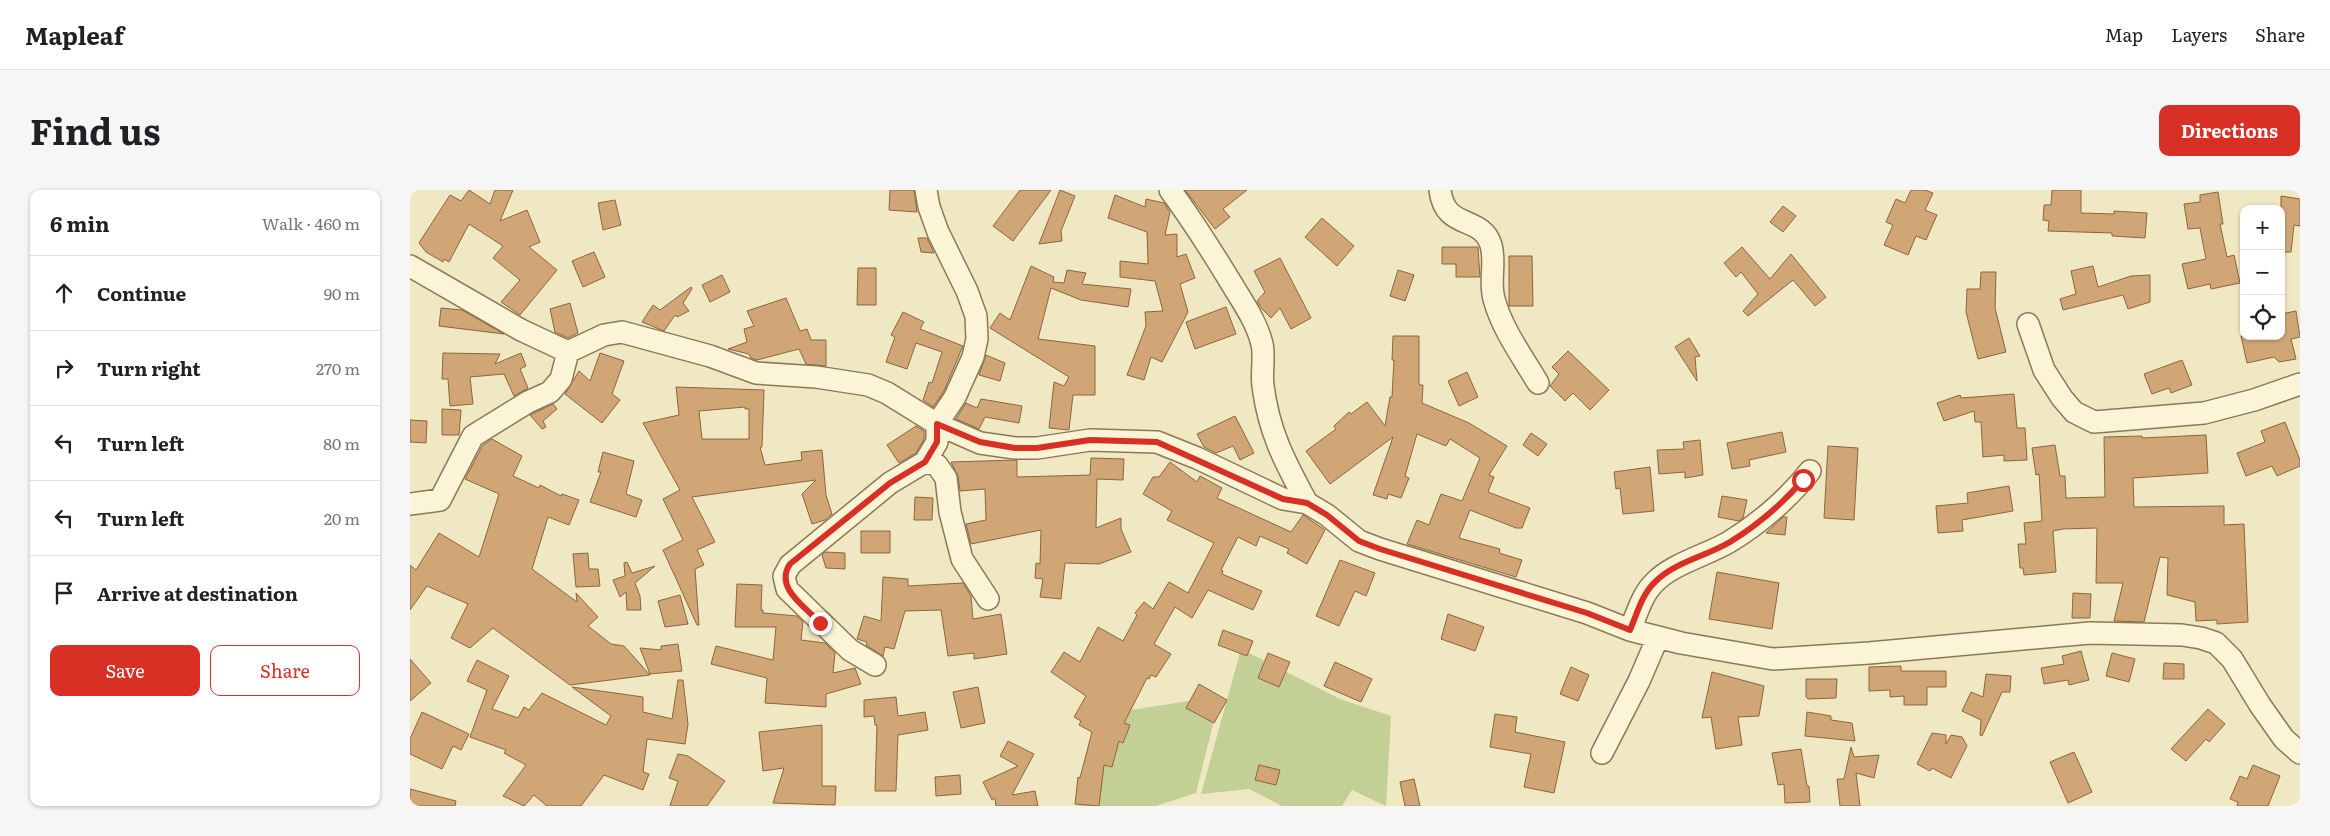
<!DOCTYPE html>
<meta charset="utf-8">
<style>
:root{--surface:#fff;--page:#f6f6f6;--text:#202124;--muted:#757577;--line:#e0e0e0;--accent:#d93025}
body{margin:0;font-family:Literata,serif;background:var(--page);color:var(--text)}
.controls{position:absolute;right:15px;top:15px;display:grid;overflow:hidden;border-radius:10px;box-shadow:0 1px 4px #0004}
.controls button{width:45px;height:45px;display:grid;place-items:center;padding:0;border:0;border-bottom:1px solid var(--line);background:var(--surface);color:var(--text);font:25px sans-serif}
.stop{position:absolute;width:15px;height:15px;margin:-11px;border:4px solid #d93025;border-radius:50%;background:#fff}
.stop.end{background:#d93025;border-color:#fff;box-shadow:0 1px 5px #0008}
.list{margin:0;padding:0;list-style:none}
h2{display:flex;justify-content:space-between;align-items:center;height:65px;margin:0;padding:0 20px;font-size:21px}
h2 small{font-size:16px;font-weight:400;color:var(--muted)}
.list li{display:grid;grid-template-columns:32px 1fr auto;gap:15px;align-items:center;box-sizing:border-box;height:75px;padding:0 20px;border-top:1px solid var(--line)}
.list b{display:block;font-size:19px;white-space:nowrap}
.list em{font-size:16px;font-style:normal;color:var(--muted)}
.actions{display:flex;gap:10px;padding:15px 20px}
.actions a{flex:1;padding:11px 0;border:1px solid var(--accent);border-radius:10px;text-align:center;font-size:18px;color:var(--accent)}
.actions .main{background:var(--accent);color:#fff}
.icon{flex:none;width:28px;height:28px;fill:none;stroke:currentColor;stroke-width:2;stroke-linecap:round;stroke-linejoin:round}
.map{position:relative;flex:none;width:1890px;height:616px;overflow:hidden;border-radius:10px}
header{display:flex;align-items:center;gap:30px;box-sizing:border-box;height:70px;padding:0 25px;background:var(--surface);border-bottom:1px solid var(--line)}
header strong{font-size:24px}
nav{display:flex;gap:28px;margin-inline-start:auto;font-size:18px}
.intro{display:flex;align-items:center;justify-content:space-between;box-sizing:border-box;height:120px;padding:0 30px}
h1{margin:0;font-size:35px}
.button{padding:12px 22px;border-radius:10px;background:var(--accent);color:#fff;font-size:18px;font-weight:700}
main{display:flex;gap:30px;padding:0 30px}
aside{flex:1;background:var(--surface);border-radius:10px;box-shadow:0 1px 4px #0004}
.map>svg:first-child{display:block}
.green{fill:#c2cf95}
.building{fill:#d1a676;stroke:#8c653c;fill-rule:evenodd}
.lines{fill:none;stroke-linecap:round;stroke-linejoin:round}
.minor-casing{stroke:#8b7958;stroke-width:24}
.minor{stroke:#fbf4d6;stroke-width:21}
.route{stroke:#d93025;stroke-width:6}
</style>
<header>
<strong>Mapleaf</strong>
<nav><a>Map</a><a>Layers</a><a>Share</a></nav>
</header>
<div class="intro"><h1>Find us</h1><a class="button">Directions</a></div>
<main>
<aside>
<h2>6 min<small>Walk · 460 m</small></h2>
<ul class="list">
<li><svg class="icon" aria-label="ahead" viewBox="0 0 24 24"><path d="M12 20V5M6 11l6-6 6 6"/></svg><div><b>Continue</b></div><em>90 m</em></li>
<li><svg class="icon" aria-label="right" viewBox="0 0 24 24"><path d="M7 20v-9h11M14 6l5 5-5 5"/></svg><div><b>Turn right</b></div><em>270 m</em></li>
<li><svg class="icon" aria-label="left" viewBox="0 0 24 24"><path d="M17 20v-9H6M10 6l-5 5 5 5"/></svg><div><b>Turn left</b></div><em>80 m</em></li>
<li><svg class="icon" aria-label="left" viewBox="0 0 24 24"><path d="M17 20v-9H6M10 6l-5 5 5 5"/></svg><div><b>Turn left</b></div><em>20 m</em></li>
<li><svg class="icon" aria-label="arrive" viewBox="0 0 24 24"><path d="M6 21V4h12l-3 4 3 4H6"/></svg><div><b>Arrive at destination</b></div></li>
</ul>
<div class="actions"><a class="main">Save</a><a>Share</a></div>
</aside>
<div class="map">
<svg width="1890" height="616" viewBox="0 0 1890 616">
<rect width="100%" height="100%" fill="#f0e8c2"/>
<!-- green -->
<path class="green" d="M831,459L930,509L981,526L976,616L942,600L932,616H872L839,599L791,604Z
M810,506L786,603L746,616H668L721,520Z"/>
<!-- building -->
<path class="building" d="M59,0L80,14L85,0H103L90,31L117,20L130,52L119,57L147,80L110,125L91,112L110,90L83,68L93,56L59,34L39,72L34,69L33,72L16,62L9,53L40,5L51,11Z
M480,0H504L507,22L479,20Z
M610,0H641L603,51L583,36Z
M650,0L665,6L651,41L652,51L629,54Z
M775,0H837L813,19L820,27L805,39Z
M1501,0H1515L1523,3L1515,20L1527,25L1516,50L1506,46L1498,65L1474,55L1483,35L1476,32L1486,9L1495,13Z
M1642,0H1671V23L1704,24V21L1737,23L1735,48L1702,46V43L1638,41L1639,31L1633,30L1634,15H1641Z
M1808,2L1813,34H1810L1817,67L1824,65L1830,93L1801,99L1800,94L1778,99L1772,74L1796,69L1790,38L1778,39L1774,14L1790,12V5Z
M705,5L735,17L736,9L754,13L760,22L755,45L767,44V67L776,64L785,88L770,94L778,122L752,172L741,167L734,190L717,185L736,136L735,122L753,121L745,91L710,87V71L738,74L737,42L698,28Z
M1871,6L1890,9V36L1884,35L1881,62H1871Z
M205,10L211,35L193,40L188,13Z
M1373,16L1386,26L1373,42L1360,32Z
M912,28L944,56L927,76L895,47Z
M508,48H517L524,63L511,62Z
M1032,57H1068L1070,87H1046V74H1032Z
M1332,57L1360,89L1381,64L1416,107L1405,116L1383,90L1338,126L1333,121L1348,104L1331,82L1326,87L1314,73Z
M184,62L195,87L173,97L162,71Z
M1099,66H1122L1123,116H1099Z
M870,68L901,128L881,139L870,118L861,128L852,119L847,111L855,102L844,81Z
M621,76L644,87L643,92L654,93L657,80L676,83L672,94L721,99L718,117L671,110L641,98L628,149L685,156V205H663L659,240L639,238L644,192L654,196L659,187L580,138L590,123L600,130Z
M1683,76L1688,97L1721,86L1740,85V112L1718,119L1713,105L1653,120L1650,109L1666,104L1661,81Z
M448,78H466V115H447Z
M988,80L1004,85L995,111L980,106Z
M1571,82H1586L1585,118L1596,162L1568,169L1556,122L1557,99H1570Z
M312,85L320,102L300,112L292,95Z
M281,97L282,99L273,113L279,121L267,127L265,125L254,141L232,132L243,115L250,120Z
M376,108L390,141L397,139L401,150H416V176L396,174L389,159L347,170L341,168L339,164L318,159L337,152L334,139L344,136L337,121Z
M160,113L168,143L158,148L145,142L140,119Z
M816,117L826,144L785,159L776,132Z
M31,118L52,120L94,144L29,136Z
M1886,121L1890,147L1881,149L1886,169L1869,172L1864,167L1837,173L1831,146H1871V124Z
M493,122L514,132L510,139L553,156L534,201L523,217L513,210L519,192L522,193L532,162L506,153L497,179L476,172L485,147L481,145Z
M983,146H1009V195H1013L1012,213L1059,233L1097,256L1079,285L1084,287L1078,302L1120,318L1112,338H1106L1060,320L1049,348L1090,359L1089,363L1112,370L1106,387L997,354L1007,330L1019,335L1031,304L1052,311L1070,268L1040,249L1036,256L1007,244L995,286L999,288L991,308L978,304L977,309L963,305L983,247L920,294L896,261L926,239L924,236L939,222L941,224L957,212L975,236L980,207H982L984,170H982Z
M1279,148L1290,166L1285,167L1287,191L1265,157Z
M1158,161L1199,200L1180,220L1163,203L1155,211L1140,196L1149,184L1142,177Z
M33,163L90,164L85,174L111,163L116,176L110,179L118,198L104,206L94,184L60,187L63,214L40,216L38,189H32Z
M190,163L214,171L202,204L210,210L192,233L155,204L169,181L180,191Z
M576,165L595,173L590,191L569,185Z
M1772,170L1782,195L1761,203L1759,198L1742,204L1734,184Z
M1057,182L1068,207L1049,216L1038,191Z
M266,197L354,200L352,257H350L355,275L392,270L391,262L412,260L416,305L422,324L415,330L402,334L392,304L406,290L282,307L305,352L287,360L294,375L285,379L289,435H287L253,360L273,350L253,309L270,300L233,233L269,225ZM335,217V219H339V249H292L289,221Z
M1604,204L1607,238H1615L1617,270L1594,271V265L1573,267L1571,232H1565L1564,221L1534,231L1527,213L1550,205L1551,208Z
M571,209L612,216L609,233L575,227L569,239L546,229L556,213L567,218Z
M143,214L147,219L133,231L136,237L132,239L120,225Z
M32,219L51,220L49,245H32Z
M825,226L844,263L830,270L823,256L806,263L794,257L787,244Z
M0,230L17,231L16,253L0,252Z
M1875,232L1890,270V276L1867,286L1862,276L1836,286L1827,263L1855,252L1851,241Z
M506,236L514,241V249L506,263L489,273L477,255Z
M1372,242L1376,262L1339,270L1340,276L1322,279L1317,253Z
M1121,243L1137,254L1128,266L1113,255Z
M1796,245L1798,283L1723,288L1724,317L1814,316V335L1834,334L1838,432L1807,434V430L1786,431L1785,412L1757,405L1758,368L1750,367L1734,432L1704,431L1713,393H1686L1687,338L1653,339L1643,341L1646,382L1614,385L1613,378H1610L1608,354H1616L1614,333L1632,331L1629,284L1626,285L1622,258L1645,255L1650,286H1655L1656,308L1695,307L1694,247L1732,246V248Z
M82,249L112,266L103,286L129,298L130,295L151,306L152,304L169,310L159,335L138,327L122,379L167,412L166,403L188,427L178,436L201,454L214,456L240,485L160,495L83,438L60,458L41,448L58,414L17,396L0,420V375L6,380L29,343L69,367L89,304L55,289L73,255Z
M1290,250L1293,285L1275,288V282L1249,284L1247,260L1274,259L1273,252Z
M1418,256L1448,258L1444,330L1414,328Z
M193,262L224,271L216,304L232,310L226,327L180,312L191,282H188Z
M681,268L714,269L713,290L687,289L686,338L711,328V339L721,362L689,374L655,373L651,409L630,407L633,389L625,388L626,373L630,374L631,340L561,354L556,334L576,330L575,299L550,301L548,286L541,272L607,270V287L680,285Z
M760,272L787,292L790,286L812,298L807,308L881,342L893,325L915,340L897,374L877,363L879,359L850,346L846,356L828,347L811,380L813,381L812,384L852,401L843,420L798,400L782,428L765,417L744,454L761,464L746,487L741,485L739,489L737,488L714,533L720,535L713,553L709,551L702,577L694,575L689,616L665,614L668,587L670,588L682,542L669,535L671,531L664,527L676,506L641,482L654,462L670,472L688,437L713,451L727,425L725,423L734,412L743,419L759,392L778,403L804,353L757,330L762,321L733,304L743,287H749Z
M1240,277L1244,321L1213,324L1210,298L1206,299L1204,282Z
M1599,296L1603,321L1552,330L1553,341L1528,343L1526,316L1558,313L1557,303Z
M1312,306L1337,310L1333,328L1329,331L1308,327Z
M505,307L523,308L522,330H504Z
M1373,327H1377L1375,345L1356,343Z
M451,341H480V363H451Z
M415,362L435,363V379L416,378L412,365Z
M178,363L179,379H188L190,396L166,397L163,364Z
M930,370L965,383L956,406L945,401L929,436L906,426Z
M217,372L222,383L245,376L225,393L230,406L231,420H217L216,402L210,407L203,390L215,386L214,373Z
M1307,382L1369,393L1362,439L1299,429Z
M473,387L498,389V396L553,393L561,406L563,429L591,424L597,464L564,469V463L538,466L531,420L495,421L484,459L475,457L473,466L456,455L457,452L447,449L454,426L471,431Z
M327,394L352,395L351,420H353V423L387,426L393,432L391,450L415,453L425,463L423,483L445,478L451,494L416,504V517L355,513L357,488L301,474L306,456L363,470L366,437H325Z
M1663,403L1681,404L1680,428H1662Z
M270,405L278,434L255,437L248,411Z
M1038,424L1074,437L1065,461L1031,449Z
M813,440L843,451L837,466L808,455Z
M268,454L272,481L240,484L230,458L251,460V456Z
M1671,461L1679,490L1659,495L1658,490L1634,494L1631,478L1654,474L1652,466Z
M858,463L880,472L869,497L848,488Z
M1702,463L1725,469L1719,492L1696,486Z
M0,469L21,493L0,511Z
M67,470L99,486L82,519L108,528L114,517L119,520L132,503L196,535L201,526L162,497L233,507V522L262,529L268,490H273L278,534L275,554L237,549L233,582L239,584L233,600L194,585L171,616H137L124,605L114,616L93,606L116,575L94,563L96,560L60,547L77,500L57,491Z
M925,472L962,489L951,512L914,496Z
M1754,473L1774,474V489H1753Z
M1491,476V481H1536V497H1517V515H1494V506L1480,507V500L1459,501V477Z
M1161,477L1179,485L1168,511L1150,504Z
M1302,482L1354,496L1349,526L1328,527L1332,555L1306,559L1301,527L1292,528Z
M1576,484L1601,486L1600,502H1592L1572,546L1570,545L1571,530L1552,521L1561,502L1573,507Z
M1396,489H1427L1426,508L1398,509L1396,507Z
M789,494L817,510L804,533L776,518Z
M568,497L575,533L551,538L543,502Z
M486,507L488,526L515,522L518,540L488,545L486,601H465L467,535H465L464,526L454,527V510Z
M1798,519L1815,534L1799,552L1796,549L1776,571L1761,559Z
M12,522L59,544L51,560L43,556L32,579L0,564V549Z
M1397,522L1421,526V530L1442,533L1445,551L1395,546Z
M1085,524L1107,527L1105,542L1155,552L1144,603L1114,597L1121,564L1080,557Z
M412,535V596H426L425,615L363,613L374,578L353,581L349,542Z
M1522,543L1536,545V554L1541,545L1552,547L1557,556L1541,588L1522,578L1520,581L1507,574Z
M598,551L624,564L602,605L625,601L628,616H586L585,608L582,610L573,592L608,576L590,566Z
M1441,557L1444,567L1469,565L1464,588L1446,583L1450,616H1430L1427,589H1434Z
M1391,559L1397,596H1399L1400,612L1375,613L1374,594L1368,595L1362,563Z
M1664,562L1682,602L1658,613L1640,572Z
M268,564L278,566L315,591L297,616H260L268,591L259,588Z
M849,575L870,580L866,595L845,590Z
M1843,575L1870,586L1858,616H1827L1828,612L1820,609L1830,586L1837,589Z
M550,585L551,604L526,606L525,587Z
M1004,589L1010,616H995L990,592Z
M0,599L46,611L45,616H0Z"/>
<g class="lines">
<!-- minor casing -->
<g class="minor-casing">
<path id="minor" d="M760,0C783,31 803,63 823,96C834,114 847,133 852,154C855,167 851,182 853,196C859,243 875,272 897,313
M1030,0C1035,41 1071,24 1081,55C1086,72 1079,92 1084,109C1092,139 1112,166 1128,193
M0,76L111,140L158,162
M1618,134L1634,180L1652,208L1664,222L1684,232L1794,223L1844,210L1890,194
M515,272L527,275L536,288L540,322L552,369L578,409
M0,314L30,310L63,246L118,212L140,202L151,189L158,162L194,145L212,142L300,166L346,183L406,187L458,195L477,203L527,234L570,253L605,258H627L680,250L747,252L787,268L873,309L897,313L917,325L949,351L970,359L1177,423L1220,440L1271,453L1363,469L1459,463L1680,443L1772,445L1791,448L1806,453L1822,469L1850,515L1874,549L1890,563
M1220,440C1227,424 1232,404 1245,392C1262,374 1297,365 1319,352C1349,334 1379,308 1400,281
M465,475L440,460L377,399L374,386L380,375L480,293L515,272L527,252V234L545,207L563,167L567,149L566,126L557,101L528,42L519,17L516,0
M1192,563L1229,491L1248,447"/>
</g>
<!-- minor -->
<use href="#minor" class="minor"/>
</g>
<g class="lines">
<!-- route -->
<path class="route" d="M410,433C395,416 364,398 380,374L480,293L515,272L527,252V234L570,252L605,258H627L680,250L747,252L873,309L897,313L917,325L949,351L970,359L1177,423L1220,440C1227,424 1232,404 1245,392C1264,372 1297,366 1320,352C1346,336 1373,313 1393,290"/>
</g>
</svg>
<div class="controls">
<button>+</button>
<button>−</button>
<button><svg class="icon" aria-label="locate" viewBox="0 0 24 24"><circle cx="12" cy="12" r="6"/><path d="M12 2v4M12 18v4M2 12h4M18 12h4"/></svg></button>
</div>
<div class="stop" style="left:1393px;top:290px"></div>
<div class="stop end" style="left:410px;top:433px"></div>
</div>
</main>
